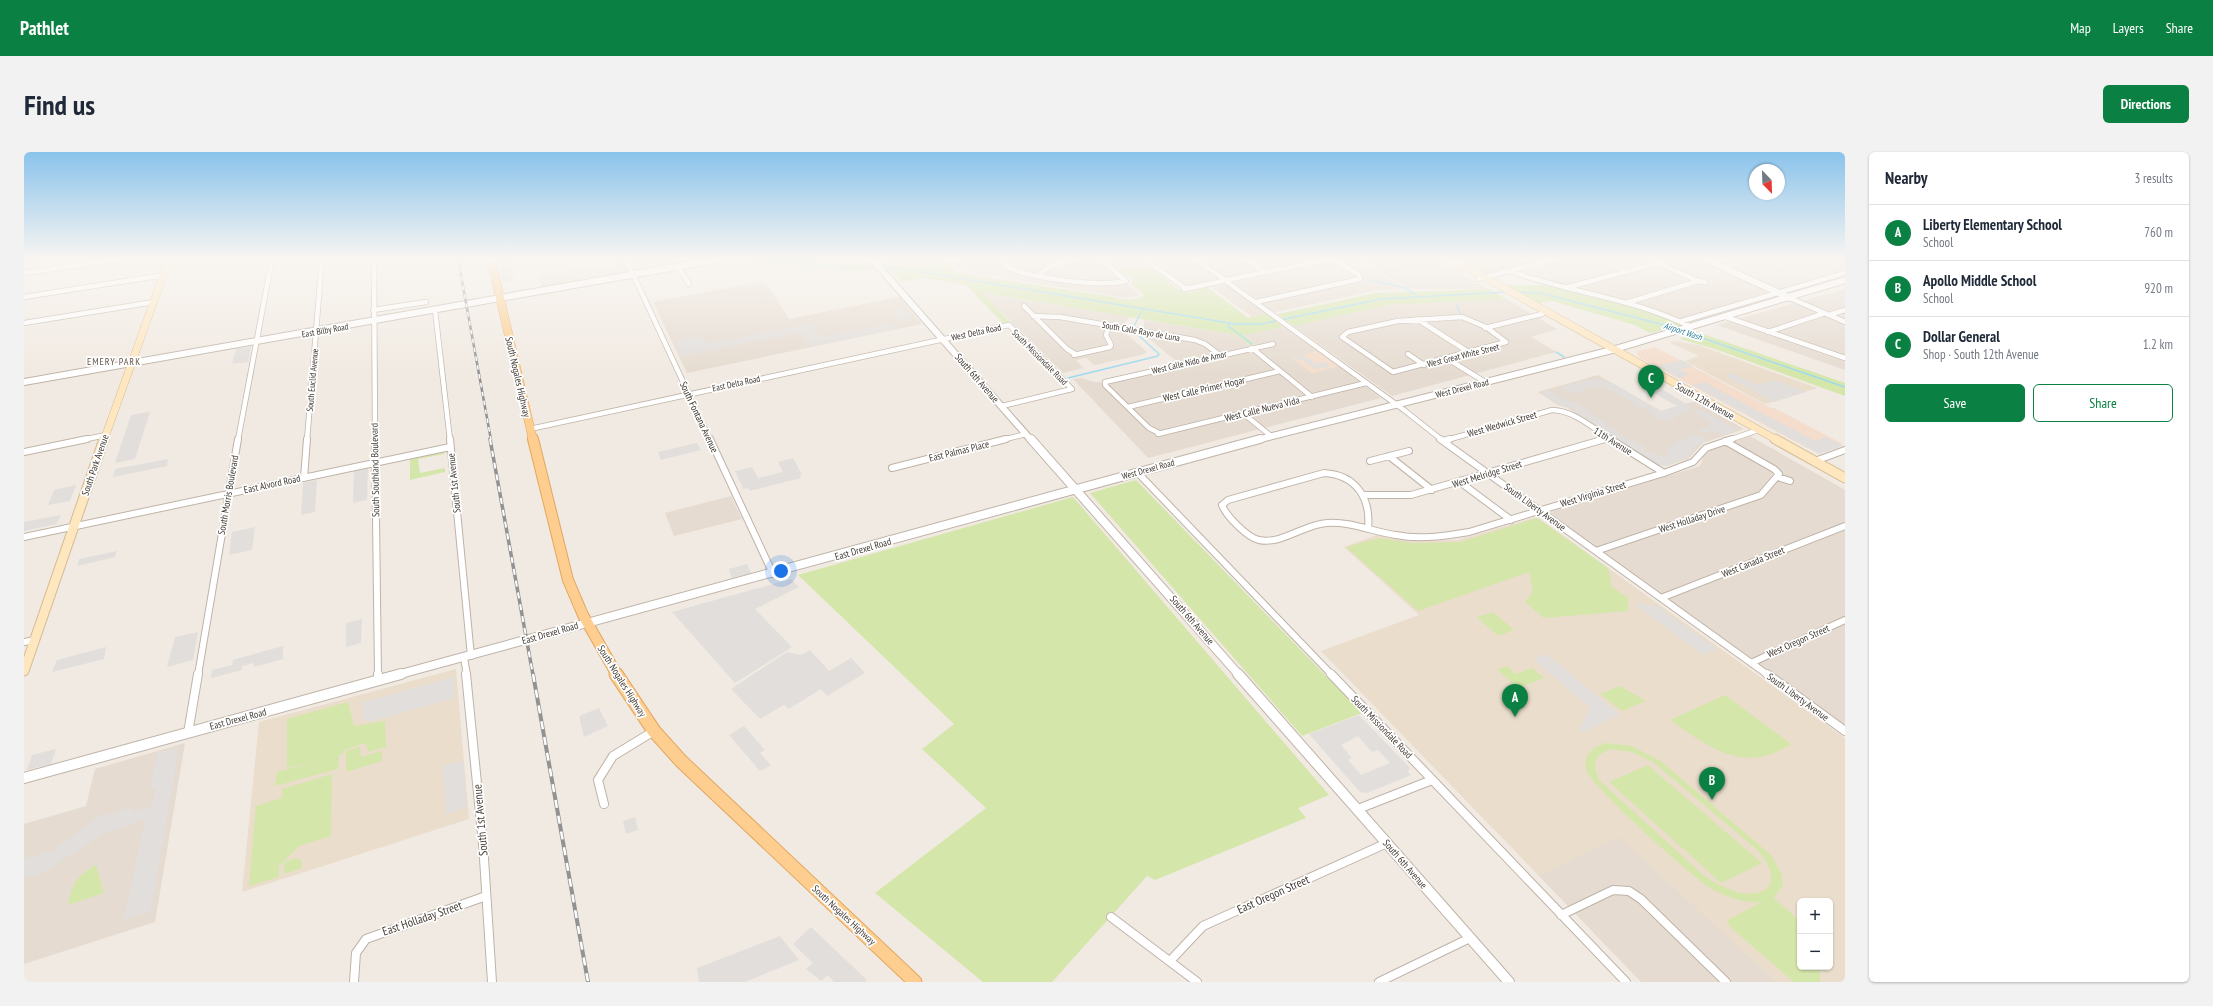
<!DOCTYPE html>
<meta charset="utf-8">
<style>
:root{--surface:#fff;--page:#f2f2f3;--text:#1f2937;--muted:#747a83;--line:#e0e1e3;--accent:#0b8043}
body{margin:0;font-family:"PT Sans Narrow",sans-serif;background:var(--page);color:var(--text)}
.controls{position:absolute;right:12px;bottom:12px;display:grid;overflow:hidden;border-radius:6px;box-shadow:0 1px 3px #0004}
.controls button{width:36px;height:36px;display:grid;place-items:center;padding:0;border:0;border-bottom:1px solid var(--line);background:var(--surface);color:var(--text);font:20px sans-serif}
.compass{position:absolute;left:1725px;top:12px;width:36px;height:36px;border-radius:50%;background:var(--surface);box-shadow:0 1px 3px #0004;rotate:157deg}
.you{position:absolute;left:757px;top:419px;width:14px;height:14px;margin:-10px;border:3px solid #fff;border-radius:50%;background:#1a73e8;box-shadow:0 0 0 6px #1a73e833}
.badge{display:grid;place-items:center;width:26px;height:26px;border-radius:50%;background:var(--accent);color:#fff;font-size:13px;font-weight:700}
.pin{position:absolute;translate:-50% -33px;filter:drop-shadow(0 1px 2px #0008)}
.pin::after{content:'';position:absolute;top:21px;width:14px;height:12px;background:inherit;clip-path:polygon(0 0,100% 0,50% 100%)}
.list{margin:0;padding:0;list-style:none}
h2{display:flex;justify-content:space-between;align-items:center;height:52px;margin:0;padding:0 16px;font-size:17px}
h2 small{font-size:13px;font-weight:400;color:var(--muted)}
.list li{display:grid;grid-template-columns:26px 1fr auto;gap:12px;align-items:center;box-sizing:border-box;height:56px;padding:0 16px;border-top:1px solid var(--line)}
.list b{display:block;font-size:15px;white-space:nowrap}
.list p{margin:0;font-size:13px;white-space:nowrap;color:var(--muted)}
.list em{font-size:13px;font-style:normal;color:var(--muted)}
.actions{display:flex;gap:8px;padding:12px 16px}
.actions a{flex:1;padding:9px 0;border:1px solid var(--accent);border-radius:6px;text-align:center;font-size:14px;color:var(--accent)}
.actions .main{background:var(--accent);color:#fff}
.map{position:relative;flex:none;width:1821px;height:830px;overflow:hidden;border-radius:6px}
header{display:flex;align-items:center;gap:24px;box-sizing:border-box;height:56px;padding:0 20px;background:var(--accent);color:#fff}
header strong{font-size:19px}
nav{display:flex;gap:22px;margin-inline-start:auto;font-size:14px}
.intro{display:flex;align-items:center;justify-content:space-between;box-sizing:border-box;height:96px;padding:0 24px}
h1{margin:0;font-size:28px}
.button{padding:10px 18px;border-radius:6px;background:var(--accent);color:#fff;font-size:14px;font-weight:700}
main{display:flex;gap:24px;padding:0 24px}
aside{flex:1;background:var(--surface);border-radius:6px;box-shadow:0 1px 3px #0004}
.map>svg:first-child{display:block}
.residential{fill:#e5dbd0}
.commercial{fill:#f4ddcc}
.education{fill:#eaddcc;fill-rule:evenodd}
.green{fill:#d4e6aa;fill-rule:evenodd}
.parking{fill:#e1dedb;fill-rule:evenodd}
.lines{fill:none;stroke-linecap:round;stroke-linejoin:round}
.stream{stroke:#9dd9ef;stroke-width:1.5}
.minor-far2-casing{stroke:#bfb3a8;stroke-width:6}
.minor-far1-casing{stroke:#bfb3a8;stroke-width:8}
.minor-casing{stroke:#bfb3a8;stroke-width:10}
.tertiary-far2-casing{stroke:#bfb3a8;stroke-width:8}
.tertiary-far1-casing{stroke:#bfb3a8;stroke-width:10}
.tertiary-casing{stroke:#bfb3a8;stroke-width:12}
.secondary-far1-casing{stroke:#d4ba94;stroke-width:8}
.secondary-casing{stroke:#d4ba94;stroke-width:11}
.primary-far2-casing{stroke:#e2a75f;stroke-width:9}
.primary-far1-casing{stroke:#e2a75f;stroke-width:12}
.primary-casing{stroke:#e2a75f;stroke-width:15}
.minor-far2{stroke:#fff;stroke-width:4.5}
.minor-far1{stroke:#fff;stroke-width:6}
.minor{stroke:#fff;stroke-width:8}
.tertiary-far2{stroke:#fff;stroke-width:6}
.tertiary-far1{stroke:#fff;stroke-width:8}
.tertiary{stroke:#fff;stroke-width:10}
.secondary-far1{stroke:#fee6bf;stroke-width:7}
.secondary{stroke:#fee6bf;stroke-width:9}
.primary-far2{stroke:#fdce8f;stroke-width:8}
.primary-far1{stroke:#fdce8f;stroke-width:10}
.primary{stroke:#fdce8f;stroke-width:13}
.rail-far2-casing{stroke:#929292;stroke-width:2.5}
.rail-far1-casing{stroke:#929292;stroke-width:3.5}
.rail-casing{stroke:#929292;stroke-width:4}
.rail-far2{stroke:#fff;stroke-width:1.5;stroke-dasharray:4.5;stroke-linecap:butt}
.rail-far1{stroke:#fff;stroke-width:2;stroke-dasharray:6;stroke-linecap:butt}
.rail{stroke:#fff;stroke-width:2.5;stroke-dasharray:8;stroke-linecap:butt}
.labels{text-anchor:middle;dominant-baseline:central;stroke-width:3.5;stroke-linejoin:round;paint-order:stroke}
.far-street-label{font-size:9px;fill:#423a33;stroke:#fff}
.far-water-label{font-size:9px;font-style:italic;fill:#2b7d9c;stroke:#fff}
.far-quarter-label{font-size:10px;letter-spacing:1px;fill:#65564a;stroke:#fff}
.street-label{font-size:10px;fill:#423a33;stroke:#fff}
.near-street-label{font-size:12px;fill:#423a33;stroke:#fff}
</style>
<header>
<strong>Pathlet</strong>
<nav><a>Map</a><a>Layers</a><a>Share</a></nav>
</header>
<div class="intro"><h1>Find us</h1><a class="button">Directions</a></div>
<main>
<div class="map">
<svg width="1821" height="830" viewBox="0 0 1821 830">
<rect width="100%" height="100%" fill="#f1eae2"/>
<!-- residential -->
<path class="residential" d="M0,107H18L13,118L0,120Z
M597,107H675L518,135L514,124L598,110Z
M927,107H1072L1114,141V144L1102,146L940,119Z
M1082,107H1217L1234,119L1194,127L1242,162L1228,165L1181,130L1161,133L1132,112L1097,119Z
M1227,107H1293L1243,118Z
M1323,107H1332L1381,137L1354,138L1251,160L1210,130Z
M1336,107H1410L1464,137H1385Z
M1546,107H1674L1747,139L1658,167L1631,157L1512,126L1496,120Z
M1687,107H1821V119L1761,137L1753,136Z
M741,129L765,167L875,145L898,172L663,221L629,150Z
M1821,137V218L1693,173Z
M957,140L1105,165L1098,178L1122,199L1121,202L1070,213L1062,206L1052,208L1059,216L1039,221Z
M1482,147L1533,177L1507,185L1532,200L1368,244L1270,174L1364,153Z
M1121,168L1213,183L1225,193L1226,201L1237,198L1218,183L1259,175L1293,199L1268,206L1288,221L1314,214L1357,246L1124,306L1049,227L1058,226L1069,230H1088L1158,214L1118,181Z
M1574,223L1637,259L1671,249L1720,277L1679,291L1664,307L1642,314L1630,312L1555,265L1544,256L1534,253L1514,240Z
M1726,284L1821,338V574L1524,361L1676,314L1680,304L1688,297Z
M707,344L718,367L650,384L641,361Z
M161,591L131,770L0,812V672L62,654L71,617Z
M1595,684L1753,830H1617L1514,723Z"/>
<!-- commercial -->
<path class="commercial" d="M1631,195L1747,256H1750L1819,292L1799,299L1781,295L1615,205L1613,202L1614,199Z
M1293,199L1314,214L1288,221L1267,206Z"/>
<!-- education -->
<path class="education" d="M1650,189L1674,193L1793,236L1741,252L1661,209L1675,204L1646,191Z
M1513,365L1821,586V830H1753L1595,685L1514,723L1297,499L1395,463L1320,395L1353,383L1385,389L1433,388ZM1776,749H1806V815H1776Z
M432,517L445,667L218,740L235,570Z"/>
<!-- green -->
<path class="green" d="M745,107L845,111L850,119L747,116L713,108Z
M870,107H918L934,121L1107,148L1117,146L1119,142L1106,131L1109,129L1108,126L1095,119L1125,114L1155,138L1166,140L1183,135L1224,166L1242,162L1259,175L1219,183L1230,192L1225,193L1213,183L957,140L986,170L979,171L942,133L900,126L877,130L859,109Z
M1434,107H1520L1461,122Z
M1482,133H1520L1623,159L1659,173L1626,181L1611,173L1528,149L1515,151Z
M1465,137L1482,147L1364,153L1270,174L1254,162L1352,141Z
M1673,180L1821,231V244L1691,197L1656,187Z
M420,297V302L394,307L396,321L421,316V320L386,328V306Z
M1112,328L1338,561L1278,584L1066,341Z
M1049,345L1305,643L1274,656L1282,666L1131,728L1123,724L1028,830H959L851,741L962,656L898,597L930,572L774,423Z
M1513,366L1584,416L1588,435L1604,446V459L1520,466L1501,450L1509,440L1505,420L1394,459L1322,395L1356,386L1387,391L1436,390Z
M1469,460L1490,478L1474,484L1453,465Z
M1483,514L1492,522L1508,516L1520,526L1494,536L1473,517Z
M1596,534L1622,549L1598,559L1576,542Z
M1701,543L1767,592C1722,623 1685,596 1646,568Z
M324,550L330,574L361,569L362,595L344,600L342,591L320,598L319,602L315,603L314,617L251,634L253,620L295,609L263,616V567Z
M1581,591L1608,594L1638,610L1747,703L1758,723L1759,733L1750,746L1776,769V815H1796V830H1770L1706,775L1704,768L1737,750C1720,752 1702,745 1688,737C1669,726 1566,634 1562,617C1559,603 1568,595 1581,591ZM1586,597L1608,600L1629,610L1732,697C1742,708 1751,720 1745,735C1725,751 1696,735 1678,722L1575,628C1568,613 1570,603 1586,597Z
M336,595L337,605L358,599V609L322,620V599Z
M1624,613L1738,711L1697,731L1585,630Z
M308,622L307,684L275,694L255,714V725L225,734L232,654L258,646V637Z
M272,706L278,709V716L260,722V710Z
M72,713L80,741L44,753C48,732 53,723 72,713Z"/>
<!-- parking -->
<path class="parking" d="M474,107H506L485,111L490,128L479,130Z
M1337,107H1349L1389,131L1448,129L1452,134L1384,136Z
M1508,107H1521L1465,121L1460,119Z
M879,156L888,166L876,169L868,158Z
M864,171L870,177L786,195L776,180L658,204L652,193L654,189L664,185L679,186L683,192L785,172L793,182L799,185Z
M227,195L224,210L208,212L212,197Z
M1279,203L1292,212L1301,210L1306,214L1291,217L1277,207L1272,208L1269,206Z
M1658,208L1669,214L1656,218L1665,223L1655,226L1634,214Z
M1709,221L1732,233L1751,228L1782,240L1750,250L1701,224Z
M1573,226L1581,230L1584,229L1637,259L1653,254L1628,240L1638,237L1670,257L1650,264L1653,266L1645,269L1640,266L1635,267L1627,263L1630,262L1620,256L1616,257L1589,238L1586,239L1576,234L1558,237L1561,239L1549,242L1535,236Z
M1680,230L1791,289L1802,285L1819,294L1795,302L1669,233Z
M1525,238L1540,248L1552,251L1565,259L1567,261L1565,262L1582,270L1580,272L1587,276L1596,279L1593,280L1606,288H1609L1623,296L1620,297L1628,302L1639,304L1645,302L1643,300L1653,288L1658,290L1664,285L1661,283L1666,281L1684,288L1670,295L1665,303L1660,307L1642,314L1633,312L1556,264L1549,257L1537,253L1518,241Z
M1677,258L1714,278L1699,283L1689,278L1679,281L1674,278L1687,274L1684,271L1687,270L1669,260Z
M126,260L111,307L91,311L107,263Z
M673,291L677,298L637,308L634,300Z
M769,306L778,323L776,324L777,326L726,339L724,336L719,337L711,319L728,315L734,326L759,320L754,310Z
M144,307L143,314L89,325L91,317Z
M344,316L343,348L329,351L330,319Z
M293,328L291,360L277,363L279,331Z
M52,333L46,349L24,353L30,338Z
M37,363L32,372L0,379V370Z
M231,375L228,398L205,403L208,380Z
M93,399L91,405L53,414L55,407Z
M723,412L727,421L708,426L705,417Z
M767,427L775,435L731,457L768,495L711,531L648,460Z
M1616,451L1633,454L1693,497L1679,503L1611,453Z
M338,467L337,491L322,495V471Z
M174,480L169,508L143,515L151,485Z
M259,494V507L230,515V511L218,514V518L187,526L188,518L208,513L209,508Z
M82,495L80,507L28,520L33,508Z
M786,498L805,519L827,506L841,521L803,544L797,537L765,557L760,553L736,567L707,537L763,500L777,503Z
M1523,502L1596,563L1559,580L1556,577L1566,556L1509,507Z
M430,525V546L348,569L340,568L337,551Z
M575,556L584,574L560,585L555,564Z
M1335,563L1387,617L1383,619L1387,623L1343,641L1336,640L1285,582ZM1334,584L1348,600L1354,598L1366,611L1337,623L1324,608L1328,606L1317,593Z
M720,574L741,598L736,601L747,613L736,619L705,583Z
M155,595L127,759L100,767L121,668L79,682L23,719L0,727V707L29,698L75,665L108,655V660L128,654L132,636L126,637L133,601Z
M32,597L27,612L3,618L8,603Z
M439,609L443,655L422,662L419,614Z
M611,665L614,678L602,682L599,669Z
M787,775L843,828L840,830H810L804,823L797,829L782,817L789,811L769,792Z
M756,784L775,808L721,830H675L673,816Z"/>
<g class="lines">
<!-- stream -->
<path class="stream" d="M734,107L747,111L854,115
M858,116H874L1211,172H1237L1357,147L1482,140
M1345,128L1379,135L1393,143
M1493,140L1516,141L1652,176
M1433,154L1436,161
M1205,171L1204,174L1228,192
M1109,176L1119,156
M1658,179L1821,235
M1532,200L1540,205
M1044,226L1134,204L1135,202L1110,179"/>
<!-- minor-far2 casing -->
<g class="minor-far2-casing">
<path id="minor-far2" d="M350,107L351,288
M602,107L686,288
M923,107L925,109L935,107
M976,107C980,111 983,115 988,117C1013,127 1077,135 1102,129L1077,107
M1120,107L1161,136
M1171,107L1200,127
M1222,107L1241,120
M1689,110L1702,107
M654,115L665,132
M1486,119C1546,141 1610,146 1667,175
M0,121L99,107
M1016,122L1028,113L1054,107
M1454,127L1532,107
M1203,128L1306,107
M1203,130L1380,258L1418,288
M1541,136L1634,111L1674,129L1681,130
M1160,137L1199,129
M0,145L140,123
M1766,146L1821,170
M1232,150L1336,127L1334,122L1309,107
M1602,151L1674,129
M1000,154L1043,197L1051,202
M349,158L402,150
M411,158L426,288
M1805,163L1821,158
M1009,164L1036,165L1171,188L1181,192L1196,203
M1438,165L1462,175L1482,190L1369,220L1318,185L1324,180L1374,169Z
M1702,165L1821,206
M1393,167L1446,201
M1658,169L1821,121
M0,171L130,150
M1461,176L1518,162
M1744,180L1801,161
M1228,196L1288,245
M1384,202L1400,213
M1050,203L1086,195L1087,193L1082,183L1085,173
M1424,207L1461,230
M978,254L1048,237
M1104,255L1256,219
M1220,262L1247,284
M506,277L985,173L1048,237
M1135,281L1125,276L1081,233V230L1249,192
M1134,282L1342,231
M58,288L82,283
M214,288L248,107
M283,288L298,107
M978,288L1002,282
M1423,288L1528,258C1549,258 1570,277 1588,288
M1577,288L1584,286
M1705,288L1734,278"/>
</g>
<!-- minor-far1 casing -->
<g class="minor-far1-casing">
<path id="minor-far1" d="M351,287L354,523
M426,287L447,504
M686,287L749,422
M1416,287L1744,523
M1586,287L1640,321
M1419,289L1426,287
M0,300L63,287
M1365,304L1408,338
M1346,309L1385,299
M1791,309L1821,298
M868,316L982,287
M1113,320L1308,523
M1754,325L1766,329
M280,326L283,287
M1436,330L1487,368
M1339,343H1387L1581,287
M1198,353C1202,364 1224,386 1235,388C1257,393 1281,372 1303,371C1326,369 1349,380 1372,383C1396,388 1421,384 1445,380L1640,321L1669,310L1682,296L1708,287
M1198,353L1204,348L1300,321C1333,323 1347,347 1344,377
M0,385L426,295
M1572,399L1737,343L1755,322L1750,317L1701,289
M1637,446L1821,374
M0,490L11,488
M440,506L443,523
M1727,511L1821,468
M174,523L214,287"/>
</g>
<!-- minor casing -->
<g class="minor-casing">
<path id="minor" d="M354,522V529
M442,522L459,691L468,830
M1307,522L1602,830
M1743,522L1821,579
M164,581L174,522
M580,652L574,628L589,604L630,579
M1334,657L1408,628
M1537,763L1589,738L1605,739L1617,747L1702,830
M1087,765L1173,830
M1146,809L1179,774L1363,691
M330,830L332,801L342,787L462,744
M1355,830L1446,786"/>
</g>
<!-- tertiary-far2 casing -->
<g class="tertiary-far2-casing">
<path id="tertiary-far2" d="M848,107L1007,288
M1681,107L1766,146
M0,230L697,107
M1233,288L1588,198L1821,128"/>
</g>
<!-- tertiary-far1 casing -->
<g class="tertiary-far1-casing">
<path id="tertiary-far1" d="M1007,287L1215,523
M373,523L1236,287"/>
</g>
<!-- tertiary casing -->
<g class="tertiary-casing">
<path id="tertiary" d="M1214,522L1485,830
M0,626L377,522"/>
</g>
<!-- secondary-far1 casing -->
<g class="secondary-far1-casing">
<path id="secondary-far1" d="M1417,107L1433,115
M1428,107L1753,288
M80,288L145,107"/>
</g>
<!-- secondary casing -->
<g class="secondary-casing">
<path id="secondary" d="M1751,287L1821,326
M0,519L80,287"/>
</g>
<!-- primary-far2 casing -->
<g class="primary-far2-casing">
<path id="primary-far2" d="M467,107L509,288"/>
</g>
<!-- primary-far1 casing -->
<g class="primary-far1-casing">
<path id="primary-far1" d="M509,287L544,428L559,463L593,523"/>
</g>
<!-- primary casing -->
<g class="primary-casing">
<path id="primary" d="M592,522L630,579L657,609L891,830"/>
</g>
<!-- minor-far2 -->
<use href="#minor-far2" class="minor-far2"/>
<!-- minor-far1 -->
<use href="#minor-far1" class="minor-far1"/>
<!-- minor -->
<use href="#minor" class="minor"/>
<!-- tertiary-far2 -->
<use href="#tertiary-far2" class="tertiary-far2"/>
<!-- tertiary-far1 -->
<use href="#tertiary-far1" class="tertiary-far1"/>
<!-- tertiary -->
<use href="#tertiary" class="tertiary"/>
<!-- secondary-far1 -->
<use href="#secondary-far1" class="secondary-far1"/>
<!-- secondary -->
<use href="#secondary" class="secondary"/>
<!-- primary-far2 -->
<use href="#primary-far2" class="primary-far2"/>
<!-- primary-far1 -->
<use href="#primary-far1" class="primary-far1"/>
<!-- primary -->
<use href="#primary" class="primary"/>
<!-- rail-far2 casing -->
<g class="rail-far2-casing">
<path id="rail-far2" d="M434,107L467,288"/>
</g>
<!-- rail-far1 casing -->
<g class="rail-far1-casing">
<path id="rail-far1" d="M466,287L509,523"/>
</g>
<!-- rail casing -->
<g class="rail-casing">
<path id="rail" d="M509,522L564,830"/>
</g>
<!-- rail-far2 -->
<use href="#rail-far2" class="rail-far2"/>
<!-- rail-far1 -->
<use href="#rail-far1" class="rail-far1"/>
<!-- rail -->
<use href="#rail" class="rail"/>
</g>
<!-- sky -->
<linearGradient id="sky" x2="0" y2="1"><stop stop-color="#8ac3eb"/><stop offset="0.48" stop-color="#f9f6f2"/><stop offset="1" stop-color="#f9f6f2" stop-opacity="0"/></linearGradient>
<rect width="1821" height="223" fill="url(#sky)"/>
<g class="labels">
<!-- far-street labels -->
<g class="far-street-label">
<text transform="translate(301 178) rotate(-10)">East Bilby Road</text>
<text transform="translate(1117 179) rotate(10)">South Calle Rayo de Luna</text>
<text transform="translate(952 180) rotate(-12)">West Delta Road</text>
<text transform="translate(1439 203) rotate(-14)">West Great White Street</text>
<text transform="translate(1016 205) rotate(45)">South Missiondale Road</text>
<text transform="translate(1165 210) rotate(-13)">West Calle Nido de Amor</text>
<text transform="translate(288 228) rotate(-85)">South Euclid Avenue</text>
<text transform="translate(712 231) rotate(-12)">East Delta Road</text>
<text transform="translate(1438 236) rotate(-14)">West Drexel Road</text>
<text transform="translate(1124 317) rotate(-15)">West Drexel Road</text>
</g>
<!-- far-water labels -->
<g class="far-water-label">
<text transform="translate(1659 179) rotate(18)">Airport Wash</text>
</g>
<!-- far-quarter labels -->
<g class="far-quarter-label">
<text x="90" y="209">EMERY PARK</text>
</g>
<!-- street labels -->
<g class="street-label">
<text transform="translate(494 225) rotate(77)">South Nogales Highway</text>
<text transform="translate(953 226) rotate(49)">South 6th Avenue</text>
<text transform="translate(1180 237) rotate(-13)">West Calle Primer Hogar</text>
<text transform="translate(1681 249) rotate(29)">South 12th Avenue</text>
<text transform="translate(1238 257) rotate(-14)">West Calle Nueva Vida</text>
<text transform="translate(675 265) rotate(65)">South Fontana Avenue</text>
<text transform="translate(1478 272) rotate(-16)">West Wedwick Street</text>
<text transform="translate(1589 289) rotate(32)">11th Avenue</text>
<text transform="translate(935 299) rotate(-14)">East Palmas Place</text>
<text transform="translate(71 313) rotate(-71)">South Park Avenue</text>
<text transform="translate(351 318) rotate(-91)">South Southland Boulevard</text>
<text transform="translate(1463 322) rotate(-17)">West Melridge Street</text>
<text transform="translate(430 331) rotate(-96)">South 1st Avenue</text>
<text transform="translate(248 332) rotate(-12)">East Alvord Road</text>
<text transform="translate(1569 342) rotate(-17)">West Virginia Street</text>
<text transform="translate(204 343) rotate(-80)">South Morris Boulevard</text>
<text transform="translate(1511 355) rotate(36)">South Liberty Avenue</text>
<text transform="translate(1668 367) rotate(-18)">West Holladay Drive</text>
<text transform="translate(839 397) rotate(-16)">East Drexel Road</text>
<text transform="translate(1729 410) rotate(-22)">West Canada Street</text>
<text transform="translate(1168 468) rotate(49)">South 6th Avenue</text>
<text transform="translate(526 481) rotate(-16)">East Drexel Road</text>
<text transform="translate(1774 489) rotate(-24)">West Oregon Street</text>
<text transform="translate(598 529) rotate(58)">South Nogales Highway</text>
<text transform="translate(1774 545) rotate(36)">South Liberty Avenue</text>
<text transform="translate(214 567) rotate(-15)">East Drexel Road</text>
<text transform="translate(1358 575) rotate(46)">South Missiondale Road</text>
<text transform="translate(1381 712) rotate(49)">South 6th Avenue</text>
<text transform="translate(820 763) rotate(43)">South Nogales Highway</text>
</g>
<!-- near-street labels -->
<g class="near-street-label">
<text transform="translate(456 668) rotate(-95)">South 1st Avenue</text>
<text transform="translate(1249 742) rotate(-24)">East Oregon Street</text>
<text transform="translate(398 766) rotate(-19)">East Holladay Street</text>
</g>
</g>
</svg>
<div class="controls">
<button>+</button>
<button>−</button>
</div>
<svg class="compass" viewBox="-18 -18 36 36"><path d="M0-13l5 13h-10z" fill="#e53935"/><path d="M0 13l5-13h-10z" fill="#747a83"/></svg>
<div class="you"></div>
<div class="pin badge" style="left:1491px;top:565px">A</div>
<div class="pin badge" style="left:1688px;top:648px">B</div>
<div class="pin badge" style="left:1627px;top:246px">C</div>
</div>
<aside>
<h2>Nearby<small>3 results</small></h2>
<ul class="list">
<li><span class="badge">A</span><div><b>Liberty Elementary School</b><p>School</p></div><em>760 m</em></li>
<li><span class="badge">B</span><div><b>Apollo Middle School</b><p>School</p></div><em>920 m</em></li>
<li><span class="badge">C</span><div><b>Dollar General</b><p>Shop · South 12th Avenue</p></div><em>1.2 km</em></li>
</ul>
<div class="actions"><a class="main">Save</a><a>Share</a></div>
</aside>
</main>
